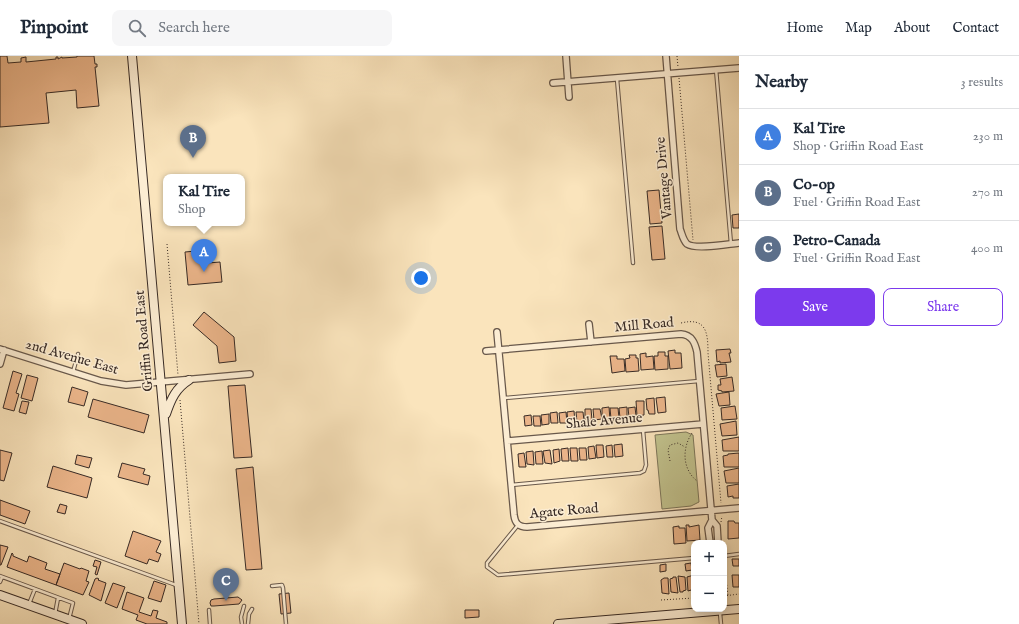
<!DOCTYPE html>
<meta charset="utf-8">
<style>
:root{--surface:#fff;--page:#f6f6f7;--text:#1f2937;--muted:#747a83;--line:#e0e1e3;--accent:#7c3aed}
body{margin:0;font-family:"IM FELL English",serif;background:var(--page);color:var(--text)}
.controls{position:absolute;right:12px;bottom:12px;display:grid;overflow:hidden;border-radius:8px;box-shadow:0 2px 10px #0003}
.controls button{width:36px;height:36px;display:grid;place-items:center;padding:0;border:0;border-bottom:1px solid var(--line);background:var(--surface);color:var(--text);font:20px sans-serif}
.you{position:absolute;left:421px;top:222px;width:14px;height:14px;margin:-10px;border:3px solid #fff;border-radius:50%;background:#1a73e8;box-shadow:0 0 0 6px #1a73e833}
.badge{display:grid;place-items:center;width:26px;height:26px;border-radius:50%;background:var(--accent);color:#fff;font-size:13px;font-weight:700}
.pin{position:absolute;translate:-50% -33px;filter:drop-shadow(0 1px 2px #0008)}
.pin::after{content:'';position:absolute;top:21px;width:14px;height:12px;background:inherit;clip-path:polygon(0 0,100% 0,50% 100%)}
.popup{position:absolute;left:163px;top:118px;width:82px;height:52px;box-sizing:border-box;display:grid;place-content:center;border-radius:8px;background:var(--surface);filter:drop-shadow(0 1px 3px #0005);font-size:13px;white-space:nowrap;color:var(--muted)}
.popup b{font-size:15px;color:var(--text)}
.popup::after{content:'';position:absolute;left:50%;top:100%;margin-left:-8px;border:8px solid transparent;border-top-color:var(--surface)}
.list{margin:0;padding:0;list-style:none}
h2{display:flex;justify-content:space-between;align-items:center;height:52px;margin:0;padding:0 16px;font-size:17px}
h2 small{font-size:13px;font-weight:400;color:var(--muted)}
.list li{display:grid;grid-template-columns:26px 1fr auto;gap:12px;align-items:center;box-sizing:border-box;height:56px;padding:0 16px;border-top:1px solid var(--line)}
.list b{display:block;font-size:15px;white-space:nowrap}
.list p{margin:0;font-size:13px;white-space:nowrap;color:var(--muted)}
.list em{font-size:13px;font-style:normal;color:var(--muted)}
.actions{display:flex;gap:8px;padding:12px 16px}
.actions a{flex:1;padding:9px 0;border:1px solid var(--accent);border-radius:8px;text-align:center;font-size:14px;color:var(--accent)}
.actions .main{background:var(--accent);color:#fff}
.icon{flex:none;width:22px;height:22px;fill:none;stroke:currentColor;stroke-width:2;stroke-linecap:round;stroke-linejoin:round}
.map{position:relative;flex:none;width:739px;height:568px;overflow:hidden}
header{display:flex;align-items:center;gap:24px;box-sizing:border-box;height:56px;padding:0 20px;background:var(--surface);border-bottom:1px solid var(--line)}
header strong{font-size:19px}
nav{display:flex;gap:22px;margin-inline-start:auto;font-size:14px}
.search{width:280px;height:36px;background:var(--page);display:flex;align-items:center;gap:10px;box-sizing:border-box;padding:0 14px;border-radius:8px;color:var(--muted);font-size:15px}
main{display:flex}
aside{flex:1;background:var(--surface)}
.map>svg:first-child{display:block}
.green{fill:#c2c38e;stroke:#7c765a}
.building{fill:#eab489;stroke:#372a25}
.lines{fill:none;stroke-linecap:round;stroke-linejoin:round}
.lane-casing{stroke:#68584b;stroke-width:4.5}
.street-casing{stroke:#68584b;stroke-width:8}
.secondary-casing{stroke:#372a25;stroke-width:10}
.path{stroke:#372a25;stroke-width:1;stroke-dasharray:1 2;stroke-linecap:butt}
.lane{stroke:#fcedd3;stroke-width:2.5}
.street{stroke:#fcedd3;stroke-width:5.5}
.secondary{stroke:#fcedd3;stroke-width:8}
.labels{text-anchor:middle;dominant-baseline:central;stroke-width:3;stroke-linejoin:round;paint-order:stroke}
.street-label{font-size:14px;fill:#372a25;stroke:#fcedd3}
</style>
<header>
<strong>Pinpoint</strong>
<div class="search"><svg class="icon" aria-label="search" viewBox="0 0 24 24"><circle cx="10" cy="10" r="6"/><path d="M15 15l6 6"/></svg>Search here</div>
<nav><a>Home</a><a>Map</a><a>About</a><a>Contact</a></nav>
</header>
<main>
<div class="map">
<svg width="739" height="568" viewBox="0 0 739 568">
<rect width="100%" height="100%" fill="#fae4bc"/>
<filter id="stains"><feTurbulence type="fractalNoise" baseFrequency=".005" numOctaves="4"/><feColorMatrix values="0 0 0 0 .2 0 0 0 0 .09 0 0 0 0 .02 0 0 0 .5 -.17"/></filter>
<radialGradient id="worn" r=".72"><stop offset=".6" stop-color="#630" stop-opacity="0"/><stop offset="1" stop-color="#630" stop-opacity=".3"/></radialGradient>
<!-- green -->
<path class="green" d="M686,376L693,379L699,446L691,450L662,453L655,379Z"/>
<!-- building -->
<path class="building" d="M0,0H7L8,7L21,6V2L26,1V6L56,3V1H58V3L62,1V2L77,1V0H94L95,8H97V11H95L99,50L77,52L76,34L46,37L49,67L0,71Z
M659,134L662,167L650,168L647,135Z
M739,158V172H733L732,159Z
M662,170L665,203L652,204L649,171Z
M207,194L208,207L220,206L222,226L188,229L185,196Z
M204,256L234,281L236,305L219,307L217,290L193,269Z
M730,293L731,297H729L731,306L720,307V305L717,306L716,294Z
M675,294V297H681L682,312L670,313L668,295Z
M658,296H665V300H668V313L655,314L654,300H658Z
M646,297V301L653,300L654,313L641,314L640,298Z
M629,299H636V302H638L639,315L626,316L625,303L630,302Z
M610,300H617V303H624L625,315L612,317Z
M726,308L727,320L717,321L715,309Z
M13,315L22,318L16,337L19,338L14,355L3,352Z
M27,319L38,322L32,345L21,342Z
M732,321L734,335L722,336V335L718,334V329H721L720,323Z
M245,329L252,401L234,402L228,330Z
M72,331L88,336L84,350L68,346Z
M729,336L730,349L719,350L716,338Z
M665,341L666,356L658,357L656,342Z
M654,342L655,358H649L648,354H647L646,343Z
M93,343L149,359L144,377L88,361Z
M22,345L29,346L26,358L19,356Z
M636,345H644V359L637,360Z
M735,350L737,363L722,364L721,352Z
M609,351L610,364H604V362L602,363V352Z
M627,351V361L620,362L619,352Z
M635,351L636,360L629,361L628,352Z
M610,352H618L619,362L611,363Z
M585,353H591L592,364L585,365Z
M593,353H600L602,363L594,364Z
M574,355L575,366L568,367L567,356Z
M557,356L558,367H551L550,357Z
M566,356L567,367H560L559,357Z
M576,356H583L584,365L577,366Z
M549,358V368L542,369L541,359Z
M531,359L532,369L525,370L524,360Z
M533,360H540L541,370H534Z
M736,365L737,379L722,380L720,368Z
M739,381V395H723L722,384Z
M622,388L623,400L615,401L614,389Z
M596,389H603L604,401L597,402Z
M612,389L613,401H607L606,390Z
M594,390L596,402L589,403L588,391Z
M568,392L569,405H562L561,393Z
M570,392H577L578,405H571Z
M579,392H586L587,404H580Z
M559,393L560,405L554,407L553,394Z
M0,394L12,397L4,425L0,424Z
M550,394L552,408L545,407L543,395Z
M533,395L534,409L527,408L526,396Z
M542,395L543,408H536L535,396Z
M524,397L526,411H519L518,398Z
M739,397V411H724L723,400L728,399V398Z
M77,399L92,402L89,412L75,408Z
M122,407L145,413L143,418L150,420L148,429L118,421Z
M53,410L92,422L87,442L47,431Z
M253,411L262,513L246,514L236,413Z
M739,412V427H726L724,415Z
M739,428V442H733V440L728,441L727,430Z
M0,444L30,455L25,468L0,459Z
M60,448L67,450L65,458L57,456Z
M728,465H734L735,467H739V482L728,483Z
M686,469H689V471L699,469L700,484L687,485Z
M679,470V472H685L686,487L674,488L673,471Z
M133,475L161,485L156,496L161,498L158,506L149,503L147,508L125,500Z
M0,489L8,491L1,509H0Z
M12,497L13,498V500L27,506L29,500L47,507L45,513L60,518L56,529L7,511Z
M732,503H739V510H733Z
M95,504L101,506L97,519L95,518L97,511L93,510Z
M64,507L80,513L81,512L89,515L86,525L89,526L83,539L56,529Z
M691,507L692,514L686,515L685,508Z
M666,508V515L660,516V509Z
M694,519V536H692L691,534L688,535L687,521Z
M732,519H739V531H733Z
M678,520L685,521L686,534L683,535V536H680Z
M673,521H676L678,537L671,536L670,523L673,522Z
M97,522L99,523L98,524L106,527L101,545L89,539L95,523Z
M664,522H668L669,538L662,537L661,524Z
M154,525L166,529L161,546L148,542Z
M113,527L125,531L117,552L105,547Z
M127,536L144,542L139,556L151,560L153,554L158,555L156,562L167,566V568H147L136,564L138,559L122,553Z
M289,537L291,557L281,558L279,538Z
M238,541L242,544L239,548L214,550H211L210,547L211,544L214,543Z
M465,554H479V561L465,562Z"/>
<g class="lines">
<!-- lane casing -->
<g class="lane-casing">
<path id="lane" d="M716,13L731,188
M617,23L633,207
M73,316L78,298
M504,342L699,325
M511,429L640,417L644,415L646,409L643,374
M0,465L176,529
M518,469L487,507V511L498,519L694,502
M724,500L739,498
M0,520L73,547L69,563
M0,526L2,521
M272,530L282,529L283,532L286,568
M29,548L35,533
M209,554L210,568
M720,557L721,568
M55,558L58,542
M242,568L241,561L244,550
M248,568L249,558L252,553"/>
</g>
<!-- street casing -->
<g class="street-casing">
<path id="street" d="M566,0L569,41
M666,0L680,173C682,178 683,184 687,188C696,194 728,188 739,187
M553,27L739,12
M589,268L591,286
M497,276L514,459C515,467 518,471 527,471L739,452
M0,293L101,325L126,329L250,318
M486,295L681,278C692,279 695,287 697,296L712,464L708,472L710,487
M0,308L4,294
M507,385L703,368
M712,464L717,470L718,487"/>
</g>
<!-- secondary casing -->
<g class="secondary-casing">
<path id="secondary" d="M132,0L182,568
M166,358C171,343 176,332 189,324
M0,539L82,568
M558,568L739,553"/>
</g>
<!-- path -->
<path class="path" d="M677,0L678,11
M679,22L693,184
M167,188L178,319
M681,267C706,261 708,276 708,297L721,447
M180,344L199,568
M692,377C682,392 682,413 697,425
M670,405L668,394L670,389L678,387L685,391
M721,466L722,460
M724,505L728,540
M724,540L739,538
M661,544L694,542"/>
<!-- lane -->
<use href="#lane" class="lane"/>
<!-- street -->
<use href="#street" class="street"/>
<!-- secondary -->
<use href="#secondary" class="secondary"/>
</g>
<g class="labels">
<!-- street labels -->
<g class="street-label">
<text transform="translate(664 122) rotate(-95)">Vantage Drive</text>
<text transform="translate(644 269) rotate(-5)">Mill Road</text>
<text transform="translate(144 285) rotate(-95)">Griffin Road East</text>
<text transform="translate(72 301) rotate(16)">2nd Avenue East</text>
<text transform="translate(604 365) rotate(-5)">Shale Avenue</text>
<text transform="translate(564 455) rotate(-5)">Agate Road</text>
</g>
</g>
<rect width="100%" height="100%" filter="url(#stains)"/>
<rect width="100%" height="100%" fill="url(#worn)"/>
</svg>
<div class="controls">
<button>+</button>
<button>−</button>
</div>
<div class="you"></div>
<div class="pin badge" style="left:204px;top:216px;background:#3f7fe0">A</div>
<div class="popup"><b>Kal Tire</b>Shop</div>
<div class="pin badge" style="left:193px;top:102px;background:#5c6f8a">B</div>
<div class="pin badge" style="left:226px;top:545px;background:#5c6f8a">C</div>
</div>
<aside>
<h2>Nearby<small>3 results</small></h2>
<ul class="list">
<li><span class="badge" style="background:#3f7fe0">A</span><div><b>Kal Tire</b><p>Shop · Griffin Road East</p></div><em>230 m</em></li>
<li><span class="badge" style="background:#5c6f8a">B</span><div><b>Co-op</b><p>Fuel · Griffin Road East</p></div><em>270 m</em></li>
<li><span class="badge" style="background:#5c6f8a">C</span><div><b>Petro-Canada</b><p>Fuel · Griffin Road East</p></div><em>400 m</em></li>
</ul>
<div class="actions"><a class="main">Save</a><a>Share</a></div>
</aside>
</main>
